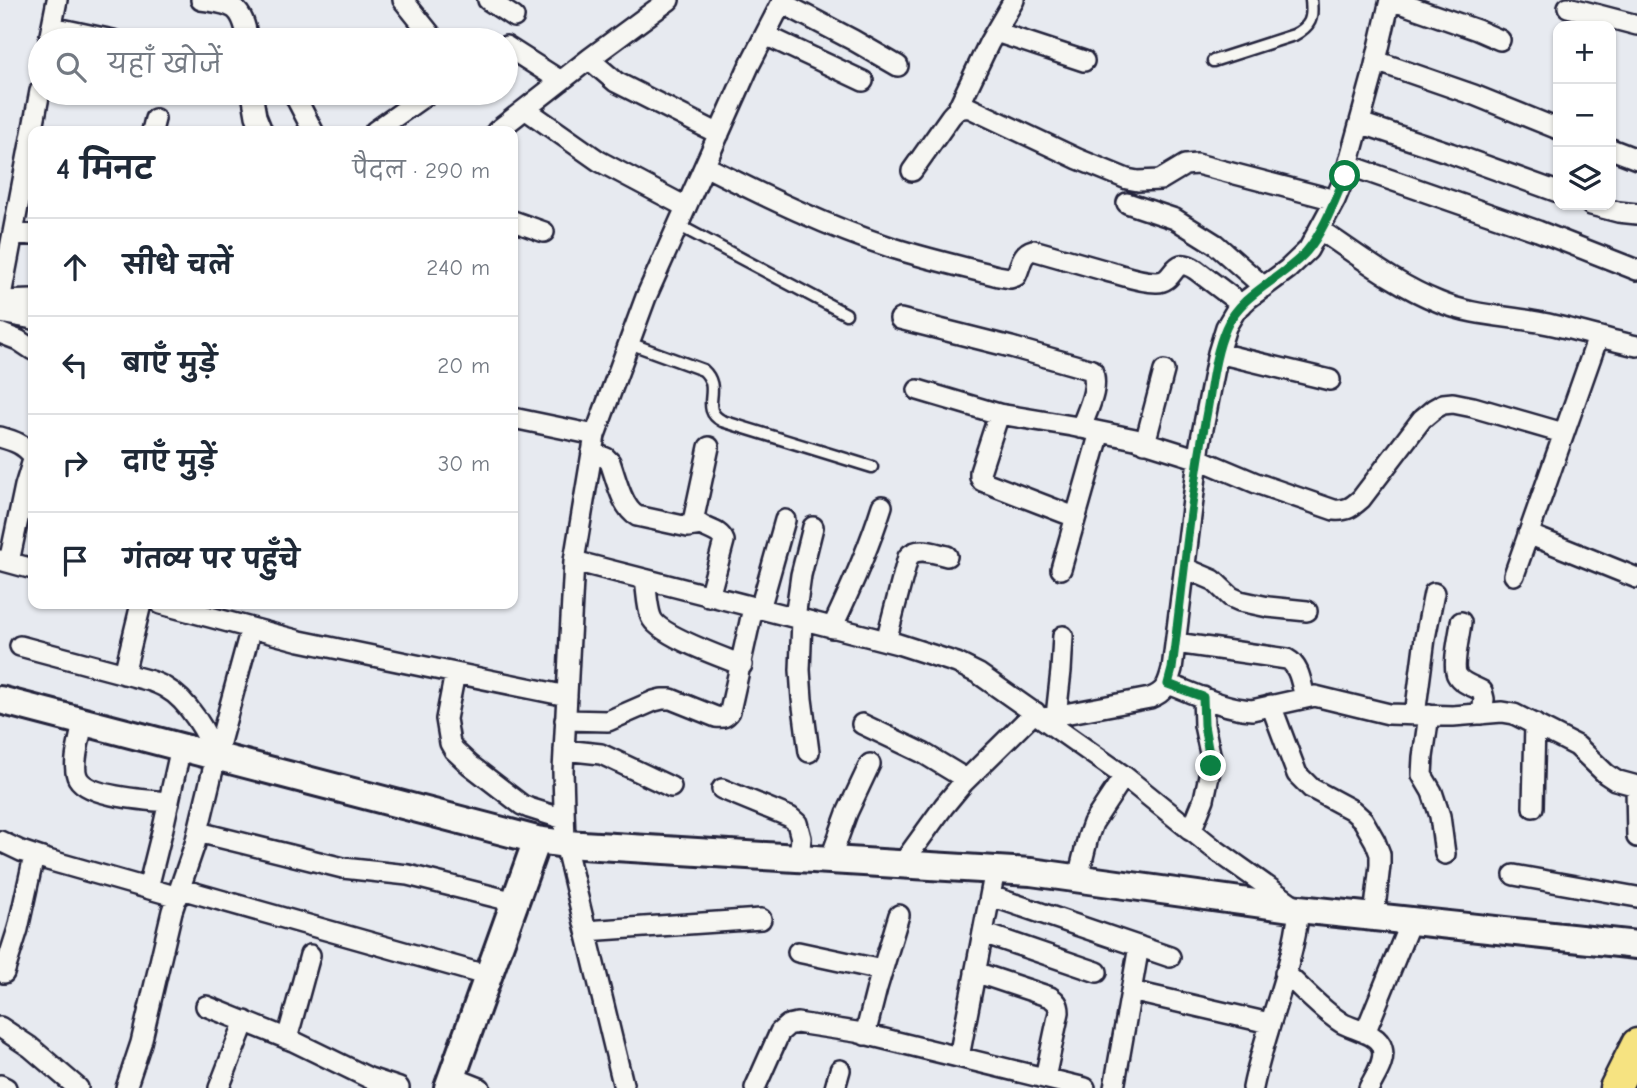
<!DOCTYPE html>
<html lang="hi">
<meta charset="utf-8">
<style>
:root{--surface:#fff;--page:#f6f6f7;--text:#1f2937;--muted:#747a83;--line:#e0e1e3}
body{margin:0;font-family:"Comic Neue","Playpen Sans Deva",sans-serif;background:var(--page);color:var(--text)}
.controls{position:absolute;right:21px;top:21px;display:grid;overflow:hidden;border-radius:14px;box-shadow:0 2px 5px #0004}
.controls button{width:63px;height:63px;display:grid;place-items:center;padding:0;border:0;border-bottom:2px solid var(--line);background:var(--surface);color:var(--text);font:35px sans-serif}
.stop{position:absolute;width:21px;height:21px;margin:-16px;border:5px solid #0b8043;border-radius:50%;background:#fff}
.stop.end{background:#0b8043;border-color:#fff;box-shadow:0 2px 7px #0008}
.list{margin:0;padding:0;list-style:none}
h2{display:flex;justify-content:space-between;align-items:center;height:91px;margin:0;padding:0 28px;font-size:30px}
h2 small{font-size:23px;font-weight:400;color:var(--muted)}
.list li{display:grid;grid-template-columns:46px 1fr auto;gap:21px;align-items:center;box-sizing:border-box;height:98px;padding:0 28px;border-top:2px solid var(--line)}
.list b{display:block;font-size:26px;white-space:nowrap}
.list em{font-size:23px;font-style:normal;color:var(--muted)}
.icon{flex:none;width:38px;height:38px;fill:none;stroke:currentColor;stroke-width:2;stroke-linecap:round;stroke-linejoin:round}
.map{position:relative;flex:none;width:1637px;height:1088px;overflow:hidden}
.search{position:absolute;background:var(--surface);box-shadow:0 2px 5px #0004;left:28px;top:28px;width:490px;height:77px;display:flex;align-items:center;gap:18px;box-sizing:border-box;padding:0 24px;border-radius:38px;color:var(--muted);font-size:26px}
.panel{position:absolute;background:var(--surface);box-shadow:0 2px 5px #0004;left:28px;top:126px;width:490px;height:483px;border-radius:14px}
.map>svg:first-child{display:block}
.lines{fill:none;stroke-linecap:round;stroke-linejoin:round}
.lane-casing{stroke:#22223b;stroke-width:15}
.street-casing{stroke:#22223b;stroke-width:24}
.secondary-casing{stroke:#22223b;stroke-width:32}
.primary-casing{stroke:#22223b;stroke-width:35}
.lane{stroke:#f6f6f2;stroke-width:10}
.street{stroke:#f6f6f2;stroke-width:19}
.secondary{stroke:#f6f6f2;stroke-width:26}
.primary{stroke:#f6e381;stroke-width:30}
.route{stroke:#0b8043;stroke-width:9}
</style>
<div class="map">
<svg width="1637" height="1088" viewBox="0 0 1637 1088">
<rect width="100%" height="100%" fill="#e7eaf0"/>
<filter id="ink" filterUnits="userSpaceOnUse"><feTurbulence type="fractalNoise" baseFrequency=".0143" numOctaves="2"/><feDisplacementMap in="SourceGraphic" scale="14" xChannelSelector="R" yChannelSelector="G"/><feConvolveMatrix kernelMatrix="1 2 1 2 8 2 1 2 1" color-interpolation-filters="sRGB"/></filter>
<g filter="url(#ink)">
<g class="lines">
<!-- lane casing -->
<g class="lane-casing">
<path id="lane" d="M1213,61L1294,35C1311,26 1313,19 1311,0
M678,225L846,314
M629,343L703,370C724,389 698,408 722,421L872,467"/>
</g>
<!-- street casing -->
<g class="street-casing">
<path id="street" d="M201,0C234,4 242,6 248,40
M403,0L435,40
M488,0L514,17
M1391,0L1477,30L1500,40
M782,3L853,40L898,66
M1568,7L1637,25
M52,27L113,40
M765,35L863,81
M993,36L1014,0
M49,40L57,0
M506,46L561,81
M589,59L616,82L719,134
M1376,61L1474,95L1558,129
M252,93L256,116L262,131
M297,100L313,131
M525,109L599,161L686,207
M957,110L989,43L993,36L999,33L1084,61
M1360,123L1450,153L1558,192
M152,131L155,119
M375,131L429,93
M497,131L589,59L669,0
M1611,149L1637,159
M1348,165L1538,231L1637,270
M705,166C766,197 828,227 893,248C928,259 963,267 998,276L1010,278L1016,276C1021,266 1021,253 1033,250C1058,257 1082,264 1107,271C1123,275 1139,282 1156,282C1177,283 1171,253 1196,270L1242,305
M912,171L951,116C957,109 961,107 970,108L1078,159L1127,179L1138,181L1160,180L1185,165L1197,164L1335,200
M1127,203L1175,219L1215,244L1264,287
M1591,205L1618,212L1637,214
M513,221L544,232
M1320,230C1358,255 1396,285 1439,302C1470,315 1506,316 1538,322C1571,328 1604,339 1637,346
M14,233L33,235
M0,301L40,91
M0,301L33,300
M0,313L33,319
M900,319L1011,347L1092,370C1100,388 1087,410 1081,428
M0,333L18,340L33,350
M1218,353L1330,380
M918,390L999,414L1072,426L1135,439L1199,459L1256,483L1334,510C1347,511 1352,507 1361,499L1422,419L1434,409L1443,404L1453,403L1473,407L1563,433
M999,414L980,472V477L982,481L1075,517
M513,418L595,435
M0,437C14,441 24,444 33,456
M1145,443L1164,371
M592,452L606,458L610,462C616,478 622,508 637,516L688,527L701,525
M1528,534L1637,578
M0,560L33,569
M574,561L898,644L957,663L979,674L1124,776L1213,848L1299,909C1293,969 1265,1028 1253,1088
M9,562L25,486L33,460
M1185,568L1213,580L1231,597L1240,601L1268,607L1307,611
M1061,569L1100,432
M1514,575L1598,337
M645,580C647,592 647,606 651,617C658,635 722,657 742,665
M709,597L724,541C719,527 700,531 694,517L709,447
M161,604L300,641L567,696
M760,609L785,520
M795,618L801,575L813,527
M802,620L800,670L802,699L809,752
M1461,622C1460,633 1452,666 1457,675C1461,683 1475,687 1482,691L1484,699L1482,714
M832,628C851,588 869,548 882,506
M886,641L908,557C917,546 934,553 947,556
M1176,643L1287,659C1300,666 1301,684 1305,697
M20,646L151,681C156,683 162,685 166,688C188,700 208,734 216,757
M455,673L446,719L450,743L454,750L470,765L522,805L529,808L564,819
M124,674L141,604
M1168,684C1196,694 1222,708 1252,710L1315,696L1389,714L1453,716L1502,712L1514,714L1577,746L1606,774L1615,780L1637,786
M1271,705L1297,774L1311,788L1352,810L1363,820L1375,841L1380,854V865L1374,917
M1415,715L1425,638L1434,593
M1429,715L1423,757L1422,775L1432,792L1440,816L1445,854
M1056,716L1061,671L1063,636
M1043,718L1150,698C1166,692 1168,684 1172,669L1200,444L1218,353L1226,327L1236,310L1249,298L1288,269L1308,250L1335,200L1345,176L1372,78L1390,0
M565,720L608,721L654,701L662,699H671L716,717C723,718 726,717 730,711L753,608
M83,722C81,736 72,763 77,776C84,797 148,800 169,802
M862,724L923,753L966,779
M564,750L601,754L671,787
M1636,786L1637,837
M722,789L790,817L797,823L801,838L799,858
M1533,807L1535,724
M1191,831L1204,799L1211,766V758L1204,725L1203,697
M198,832L343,868L408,875L515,902
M0,841L21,851L48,860L178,897
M830,860L847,813L870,764
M902,864L944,806L963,783L1035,712
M1514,875L1637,897
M1078,878L1088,837L1093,823L1124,776
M148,888L163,828L181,747
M181,889L489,976
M991,896L1170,957
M586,931L761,919
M983,933L1097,972
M798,952L882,970
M975,972L1050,997C1056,1001 1059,1004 1059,1012L1045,1078
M4,973L18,929L34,856
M1285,973C1303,989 1321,1010 1342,1023C1354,1030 1378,1033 1382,1048C1386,1061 1375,1076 1369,1088
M1131,991L1269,1023
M206,1006L293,1041L369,1078L399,1088
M0,1027L30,1047L78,1088
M1365,1033L1411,920
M865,1035L877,988L899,915
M287,1039L310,955
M959,1057L995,870
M452,1077L480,1088
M0,1085L6,1088
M126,1088L141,1043L172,911L195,844L216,757L251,628
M219,1088L245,1021
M624,1088L565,844L563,771L574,561L595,435L646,297L749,66L783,0
M755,1088L780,1032L788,1025L797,1023L856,1032L1085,1088
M835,1088L840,1070
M1114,1088L1139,946"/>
</g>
<!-- secondary casing -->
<g class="secondary-casing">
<path id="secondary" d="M0,700L537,840L565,844L1031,872L1299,909L1637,945
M448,1088L537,840"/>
</g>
<!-- primary casing -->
<g class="primary-casing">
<path id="primary" d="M1615,1088L1637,1044"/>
</g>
<!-- lane -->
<use href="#lane" class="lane"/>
<!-- street -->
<use href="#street" class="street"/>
<!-- secondary -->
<use href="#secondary" class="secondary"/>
<!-- primary -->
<use href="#primary" class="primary"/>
</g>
</g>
<g class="lines" filter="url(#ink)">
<!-- route -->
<path class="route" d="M1211,766L1204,725L1203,697L1168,684L1172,669C1183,583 1191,495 1207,411C1212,383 1215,353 1226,328C1241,293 1282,279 1306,252C1323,233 1335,200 1345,176"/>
</g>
</svg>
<div class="controls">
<button>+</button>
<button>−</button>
<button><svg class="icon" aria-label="layers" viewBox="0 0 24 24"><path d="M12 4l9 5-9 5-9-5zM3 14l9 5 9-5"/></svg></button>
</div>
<div class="stop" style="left:1345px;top:176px"></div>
<div class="stop end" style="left:1211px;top:766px"></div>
<div class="search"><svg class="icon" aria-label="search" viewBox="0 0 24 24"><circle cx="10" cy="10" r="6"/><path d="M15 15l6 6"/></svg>यहाँ खोजें</div>
<section class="panel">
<h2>4 मिनट<small>पैदल · 290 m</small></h2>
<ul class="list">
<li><svg class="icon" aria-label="ahead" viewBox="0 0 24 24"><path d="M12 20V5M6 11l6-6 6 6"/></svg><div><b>सीधे चलें</b></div><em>240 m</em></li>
<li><svg class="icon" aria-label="left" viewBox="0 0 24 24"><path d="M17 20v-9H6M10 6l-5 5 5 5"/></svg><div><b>बाएँ मुड़ें</b></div><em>20 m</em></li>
<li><svg class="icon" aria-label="right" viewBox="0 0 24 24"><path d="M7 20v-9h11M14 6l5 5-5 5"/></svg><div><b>दाएँ मुड़ें</b></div><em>30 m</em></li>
<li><svg class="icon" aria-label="arrive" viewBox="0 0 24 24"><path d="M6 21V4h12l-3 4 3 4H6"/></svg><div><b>गंतव्य पर पहुँचे</b></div></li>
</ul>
</section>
</div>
